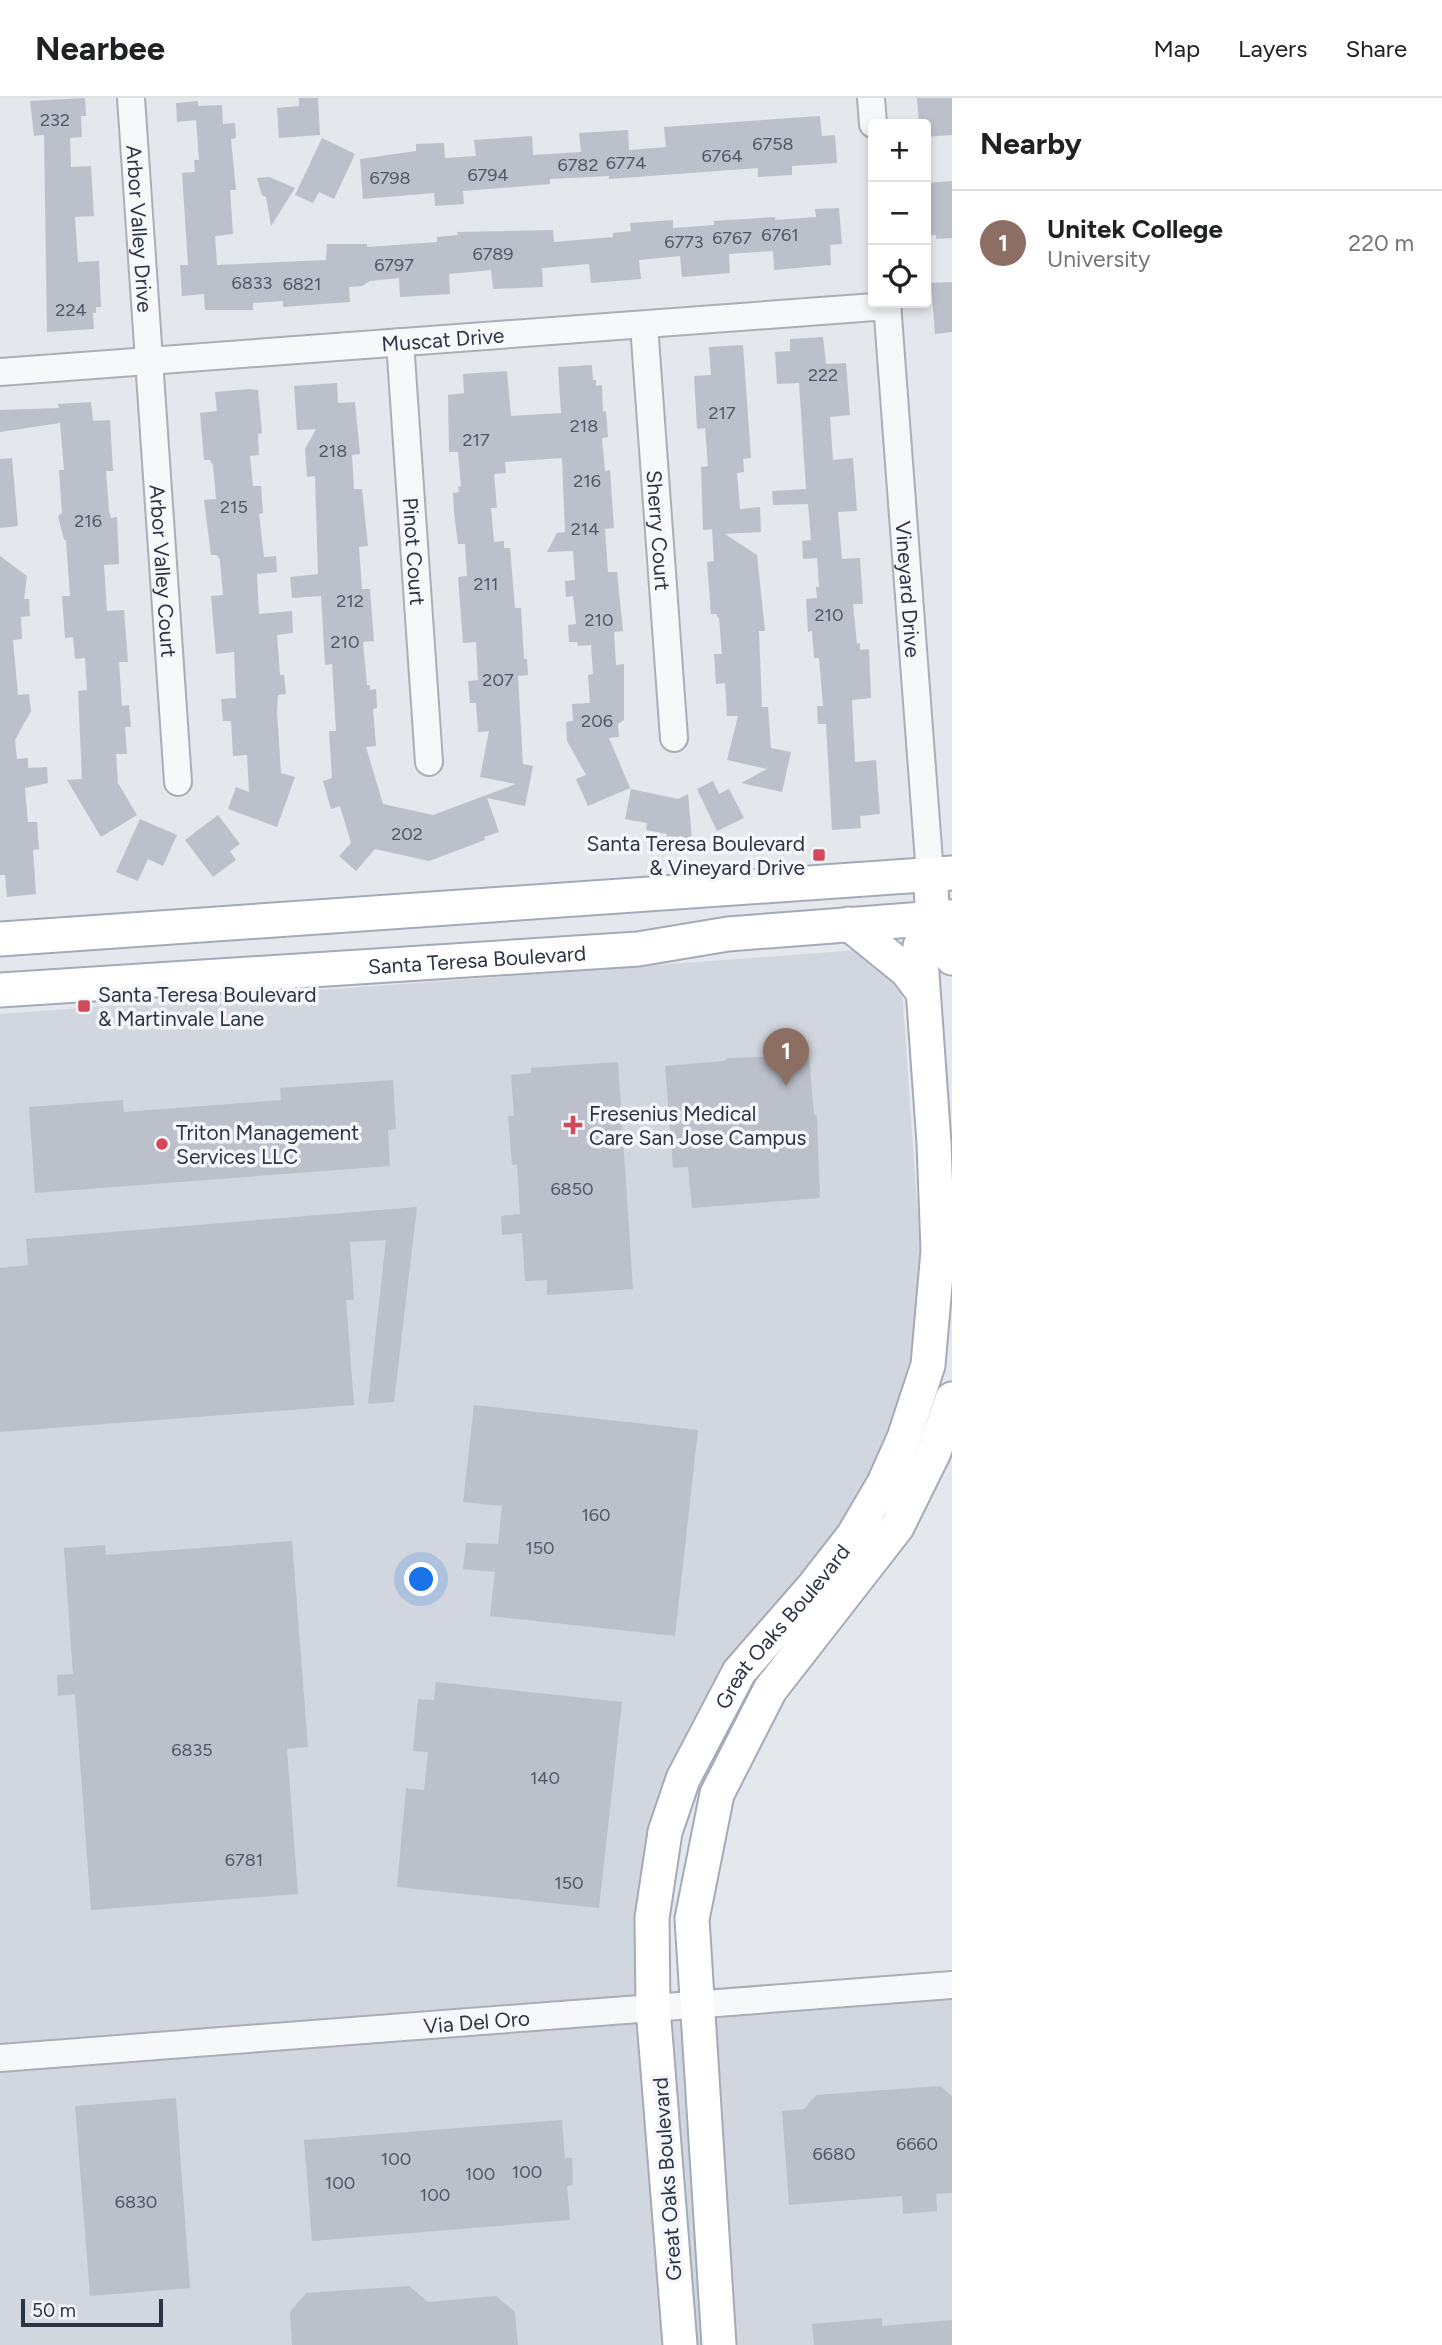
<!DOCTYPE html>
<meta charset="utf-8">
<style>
:root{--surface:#fff;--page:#f6f6f6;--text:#202124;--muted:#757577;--line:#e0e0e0;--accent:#d1495b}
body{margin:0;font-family:Figtree,sans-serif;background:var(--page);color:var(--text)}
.controls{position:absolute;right:21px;top:21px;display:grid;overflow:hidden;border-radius:7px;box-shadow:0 4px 10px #0003}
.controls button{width:63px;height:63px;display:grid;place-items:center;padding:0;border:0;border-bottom:2px solid var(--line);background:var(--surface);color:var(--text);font:35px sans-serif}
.scale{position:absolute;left:21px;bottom:18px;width:142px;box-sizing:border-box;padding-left:7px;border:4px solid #2b3445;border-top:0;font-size:19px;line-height:24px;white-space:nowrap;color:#2b3445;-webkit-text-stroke:5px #f4f6f9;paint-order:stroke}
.you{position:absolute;left:422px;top:1482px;width:24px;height:24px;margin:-18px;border:5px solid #fff;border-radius:50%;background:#1a73e8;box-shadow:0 0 0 10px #1a73e833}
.badge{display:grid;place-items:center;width:46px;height:46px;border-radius:50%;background:var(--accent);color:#fff;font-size:23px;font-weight:700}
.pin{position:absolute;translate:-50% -58px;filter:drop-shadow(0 2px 4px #0008)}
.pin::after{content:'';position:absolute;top:37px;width:24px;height:21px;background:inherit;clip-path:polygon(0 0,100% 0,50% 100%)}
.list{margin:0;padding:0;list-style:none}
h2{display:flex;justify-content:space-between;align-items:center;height:91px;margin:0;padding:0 28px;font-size:30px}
h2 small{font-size:23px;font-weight:400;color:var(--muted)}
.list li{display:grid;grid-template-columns:46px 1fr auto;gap:21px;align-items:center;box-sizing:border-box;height:105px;padding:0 28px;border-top:2px solid var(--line)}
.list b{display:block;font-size:26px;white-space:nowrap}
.list p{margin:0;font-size:23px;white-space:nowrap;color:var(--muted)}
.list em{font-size:23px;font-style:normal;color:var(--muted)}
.icon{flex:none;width:38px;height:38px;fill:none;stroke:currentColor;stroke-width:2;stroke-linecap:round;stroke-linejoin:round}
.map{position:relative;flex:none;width:952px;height:2247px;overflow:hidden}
header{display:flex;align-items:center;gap:42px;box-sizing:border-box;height:98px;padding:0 35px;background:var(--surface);border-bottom:2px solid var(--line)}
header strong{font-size:33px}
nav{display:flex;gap:38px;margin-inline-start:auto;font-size:24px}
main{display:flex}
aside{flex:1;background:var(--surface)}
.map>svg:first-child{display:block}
.built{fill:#d2d6de}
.building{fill:#bbc0ca}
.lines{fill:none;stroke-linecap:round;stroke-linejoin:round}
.minor-casing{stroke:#a9aeb7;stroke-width:30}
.major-casing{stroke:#a3abb8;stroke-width:37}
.minor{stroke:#f7f8fa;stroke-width:26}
.major{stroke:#fff;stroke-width:33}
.poi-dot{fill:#d1495b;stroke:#f4f6f9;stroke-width:2.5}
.labels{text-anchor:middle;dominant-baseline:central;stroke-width:7;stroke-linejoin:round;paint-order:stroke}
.number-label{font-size:18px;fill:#4f5766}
.street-label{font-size:21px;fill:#2b3445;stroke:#f4f6f9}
.poi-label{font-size:21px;fill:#2b3445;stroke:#f4f6f9;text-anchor:start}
</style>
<header>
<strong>Nearbee</strong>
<nav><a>Map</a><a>Layers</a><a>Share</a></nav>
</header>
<main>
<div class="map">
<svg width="952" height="2247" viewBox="0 0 952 2247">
<rect width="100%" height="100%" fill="#e4e7ec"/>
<!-- built -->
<path class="built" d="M899,849L922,1178L902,1327L831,1443L714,1585L660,1711L638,1899L952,1892V2247H0V916Z"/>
<!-- building -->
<path class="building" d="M85,0L86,18H81L82,39L70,40L71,69L91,68L94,118L75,119L78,164L99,163L101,209H96V215H93L94,231L47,234L44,37L34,38L30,3Z
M299,0H318L320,37L279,40L277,10L299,8Z
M917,0H952V37L926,39V26H919Z
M198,3V8L222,7L223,26L235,25L236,40L231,41L236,92H230L233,136L215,138L217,167L326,162L327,146H367V149L437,144V139L458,137L457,134L553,132L554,144L613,139V135L631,133L630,125L673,122V130L714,127V123L775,119V122L816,119L815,111L839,110L842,146L830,147L831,167L774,172L773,153L729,156L730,175L682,179L680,158L639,162L641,181L591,185L589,166L542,170L543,189L493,191L491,172L449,176L450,196L400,199L399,180L370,183L362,188L349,189L350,204L283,209V203L253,205V212H205L204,196L182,198L180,167H188L182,75L195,74L194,62H199L196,22L177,24L176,5Z
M820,18L822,38L835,37L837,65L792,68V77L758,79V70L609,81V78L550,81V86L463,93L464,106L435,108L434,95L363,101L360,61L416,53V46L444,45L445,60L476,58L474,42L532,38L533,57L581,54L579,35L628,32L629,52L666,49L664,29Z
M322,40L355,56L334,101L319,94L313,105L295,97Z
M269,79L295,90L271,128L266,99L262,97L257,80Z
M952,83V140L936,141V137L926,138V85Z
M952,184V234L935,236L931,185Z
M823,239L826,266L846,265L850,317L830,319L833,362L853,360L857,413L838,414L842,461L860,460L863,506H853L857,546L860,545V552L869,551L871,600L852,602L855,664L876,662L880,716L860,718L861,730L832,732L826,626H818L817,608H823L819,560H814L812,533L808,534L806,501L817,500L816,489H819L817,460L803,461L802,443L811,442L808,406L773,407L772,393L806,391L799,285L777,286L775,254L790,253V241Z
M743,247L751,360L743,361L744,374L737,375L740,411L760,409L761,434L725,436L757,457L765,533H759L762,609H768L771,650L791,654L782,694L741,685L767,671L727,662L738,618H727L725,585L716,586L714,556H722L719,521L716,516H711L707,464L714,463L712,431L703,432L701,369L708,368L705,330L697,331L694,278L711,277L709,249Z
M592,267L593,282H596V288L602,287L603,314L606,313L608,339L602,340L605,373L610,372L614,430L605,431L608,474H617L623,533L614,534L616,567L624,566V622L618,626L619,639L609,640L630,690L588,708L576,681L586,677L567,643L566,624L573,623L572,606L590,605L588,577L593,576L591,547L578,548L577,544H569L568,527L576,526L573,498L566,499L565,483L575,482L573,453L547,454L557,435L565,434L562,360L505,364L506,375L494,376L497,410H491L494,444L504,443V450H510L515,510H521L524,561H527L528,577L518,578L523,666L533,668L525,708L487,700L499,734L484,739L485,742L429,763L375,751L356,773L339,758L351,745L340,708L331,711L323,683L332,680L329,633H336L332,566L325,567L321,498L292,500L290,479L318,476L315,378L307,379L305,351L316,331L297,332L294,288L337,285L338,305L355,304L360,356L352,357L354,391H362L368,448L359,449L362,491H370L374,543L363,544L367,587H370V592L376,591L377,610L373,611L376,648L366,649L383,706L433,717L516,686L480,679L489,633L478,634L476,605H470L468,583L478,582L476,544L463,545L458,479L467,478L465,446H458L454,415L453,395L459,394L458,389L461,388L458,354H449L448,297L464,295L463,276L507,273L511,318L561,315L558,269Z
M249,291L258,292L262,335L258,336L259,357L250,358L253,388H261L263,415L259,416L264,459L276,458L277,474L257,476L259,516L292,513L293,535L277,537L280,577H284L286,596L278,597L277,614L281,675L295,679L277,729L228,711L236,689L249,694L247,657L233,658L231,623H223L221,601L236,600L234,554L216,556L211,498L223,497L220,462L217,457H211L204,402L216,401L213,367L210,362H204L200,315L217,313L215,294Z
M91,304L93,323L110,322L113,373H106L109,413L111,420L117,419L119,466L104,467L107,513L124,512L128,564H119L122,608L129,607L131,629H125L127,656H116L118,685L137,717L101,739L67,682L82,681L78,593L87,592L85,560L75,561L73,539L65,540L62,498H70L66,442H64L58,418L62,415L59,372H64L60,325L0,334V312L59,310L58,306Z
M12,360L18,428L0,430V361Z
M0,458L27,478L24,501H29L30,518L21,519L22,541L13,542L18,597L29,596L31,613L15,642L17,661L28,660V670L47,669L48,685L25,690L28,724H37L39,751L33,752L36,796L7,799L5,777H0Z
M713,683L719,696L729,691L744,720L717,733L697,691Z
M631,691L678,701L688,696L693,753L665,748L667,736L646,732L647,725L625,721Z
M218,717L240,746L230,753L236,762L213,779L185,742Z
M140,721L177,737L163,768L148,761L138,783L116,774Z
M809,957L814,1016L817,1019L820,1100L692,1110L688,1069L673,1070L665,968L724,963L727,960Z
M618,964L633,1191L547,1197V1182L525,1183L522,1135L502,1137L501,1118L520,1116L517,1066L512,1067L508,1018H514L511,977L531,975V970Z
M393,982L396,1031L388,1032L390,1068L35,1095L29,1009L123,1002L124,1014L281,1002L280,990Z
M417,1109L394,1304L368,1306L386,1142L350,1144L354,1202H346L354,1307L0,1334V1170L28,1167L26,1141Z
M474,1307L698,1332L675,1538L490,1518L495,1474L463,1471L466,1445L498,1446L502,1408L463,1404Z
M292,1443L308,1649L287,1651L298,1796L91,1812L75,1596L58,1598L57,1577L73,1576L64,1450L105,1447L106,1457Z
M436,1584L622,1604L599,1810L397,1789L406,1690L424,1692L428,1654L413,1653L418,1601L434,1602Z
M940,1988L952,1998V2095L936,2096L937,2113L903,2116L902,2098L789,2107L782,2013L804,2011L816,1997Z
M176,2000L190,2190L90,2198L75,2008Z
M562,2022L565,2060H572L573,2087L567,2088L570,2122L312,2143L304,2042Z
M409,2188L428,2204L496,2198L515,2214L518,2247H292L290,2214L306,2195Z
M882,2220V2228L952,2222V2247H814L812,2226Z"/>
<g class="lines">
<!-- minor casing -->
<g class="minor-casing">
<g id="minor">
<path id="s1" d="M131,0L178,684"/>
<path d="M871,0L873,26"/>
<path id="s2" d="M887,205L930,777"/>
<path id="s3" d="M644,227L674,640"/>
<path id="s4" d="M400,244L429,664"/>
<path id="s5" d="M0,274L888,208"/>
<path id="s6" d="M0,1960L952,1887"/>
</g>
</g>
<!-- major casing -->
<g class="major-casing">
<g id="major">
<path d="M933,820L951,845L952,860"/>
<path d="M849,826L907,873L922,893"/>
<path d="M0,841L952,775"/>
<path id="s7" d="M0,892L638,851L728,836L950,819"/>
<path id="s8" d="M680,2247L653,1910L652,1820L665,1734L683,1681L739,1574L814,1488L853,1438L884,1385L904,1340L928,1267L938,1153L934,1045L920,848L933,820L930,777"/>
<path d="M719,2247L692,1821L717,1696L770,1592L897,1429L934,1354L952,1301"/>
</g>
</g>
<!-- minor -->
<use href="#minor" class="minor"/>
<!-- major -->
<use href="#major" class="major"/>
</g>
<!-- markers -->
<g class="poi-dot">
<rect x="812" y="750" width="14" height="14" rx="3.5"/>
<rect x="77" y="901" width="14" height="14" rx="3.5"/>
<path d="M569.5 1016.5h7v7h7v7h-7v7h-7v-7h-7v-7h7z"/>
<circle cx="162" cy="1046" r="7"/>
</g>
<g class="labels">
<!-- number labels -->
<g class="number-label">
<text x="55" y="22">232</text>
<text x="773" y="46">6758</text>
<text x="722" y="58">6764</text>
<text x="626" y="65">6774</text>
<text x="578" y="67">6782</text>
<text x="488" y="77">6794</text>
<text x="390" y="80">6798</text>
<text x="780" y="137">6761</text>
<text x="732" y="140">6767</text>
<text x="684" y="144">6773</text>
<text x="493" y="156">6789</text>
<text x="394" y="167">6797</text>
<text x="252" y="185">6833</text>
<text x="302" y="186">6821</text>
<text x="71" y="212">224</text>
<text x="823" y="277">222</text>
<text x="722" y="315">217</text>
<text x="584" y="328">218</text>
<text x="476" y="342">217</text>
<text x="333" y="353">218</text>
<text x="587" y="383">216</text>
<text x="234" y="409">215</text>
<text x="88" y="423">216</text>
<text x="585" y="431">214</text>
<text x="486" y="486">211</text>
<text x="350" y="503">212</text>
<text x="829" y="517">210</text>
<text x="599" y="522">210</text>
<text x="345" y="544">210</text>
<text x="498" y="582">207</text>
<text x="597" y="623">206</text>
<text x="407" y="736">202</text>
<text x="572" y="1091">6850</text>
<text x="596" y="1417">160</text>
<text x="540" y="1450">150</text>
<text x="192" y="1652">6835</text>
<text x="545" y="1680">140</text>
<text x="244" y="1762">6781</text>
<text x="569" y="1785">150</text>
<text x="917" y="2046">6660</text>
<text x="834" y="2056">6680</text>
<text x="396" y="2061">100</text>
<text x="527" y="2074">100</text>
<text x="480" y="2076">100</text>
<text x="340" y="2085">100</text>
<text x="435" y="2097">100</text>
<text x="136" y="2104">6830</text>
</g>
<!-- street labels -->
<g class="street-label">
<text stroke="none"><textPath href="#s1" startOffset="131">Arbor Valley Drive</textPath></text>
<text stroke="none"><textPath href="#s5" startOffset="444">Muscat Drive</textPath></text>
<text stroke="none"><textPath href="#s3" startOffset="206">Sherry Court</textPath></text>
<text stroke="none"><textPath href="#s4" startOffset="210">Pinot Court</textPath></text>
<text stroke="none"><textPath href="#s1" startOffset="474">Arbor Valley Court</textPath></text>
<text stroke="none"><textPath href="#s2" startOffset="287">Vineyard Drive</textPath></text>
<text stroke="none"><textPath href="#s7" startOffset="478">Santa Teresa Boulevard</textPath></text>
<text stroke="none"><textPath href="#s8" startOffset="754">Great Oaks Boulevard</textPath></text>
<text stroke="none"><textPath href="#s6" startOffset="478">Via Del Oro</textPath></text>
<text transform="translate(667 2081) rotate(-94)">Great Oaks Boulevard</text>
</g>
<!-- poi labels -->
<g class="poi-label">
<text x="805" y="745" text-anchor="end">Santa Teresa Boulevard<tspan x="805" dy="24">&amp; Vineyard Drive</tspan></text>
<text x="98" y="896">Santa Teresa Boulevard<tspan x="98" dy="24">&amp; Martinvale Lane</tspan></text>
<text x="589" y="1015">Fresenius Medical<tspan x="589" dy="24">Care San Jose Campus</tspan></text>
<text x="176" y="1034">Triton Management<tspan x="176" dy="24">Services LLC</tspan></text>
</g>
</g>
</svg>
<div class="controls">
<button>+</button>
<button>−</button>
<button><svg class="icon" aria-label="locate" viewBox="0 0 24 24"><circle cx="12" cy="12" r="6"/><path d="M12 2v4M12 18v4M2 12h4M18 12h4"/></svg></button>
</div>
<div class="scale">50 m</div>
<div class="you"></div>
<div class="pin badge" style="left:786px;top:988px;background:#8d6e63">1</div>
</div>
<aside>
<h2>Nearby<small></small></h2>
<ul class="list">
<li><span class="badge" style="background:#8d6e63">1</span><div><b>Unitek College</b><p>University</p></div><em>220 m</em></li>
</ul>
</aside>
</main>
